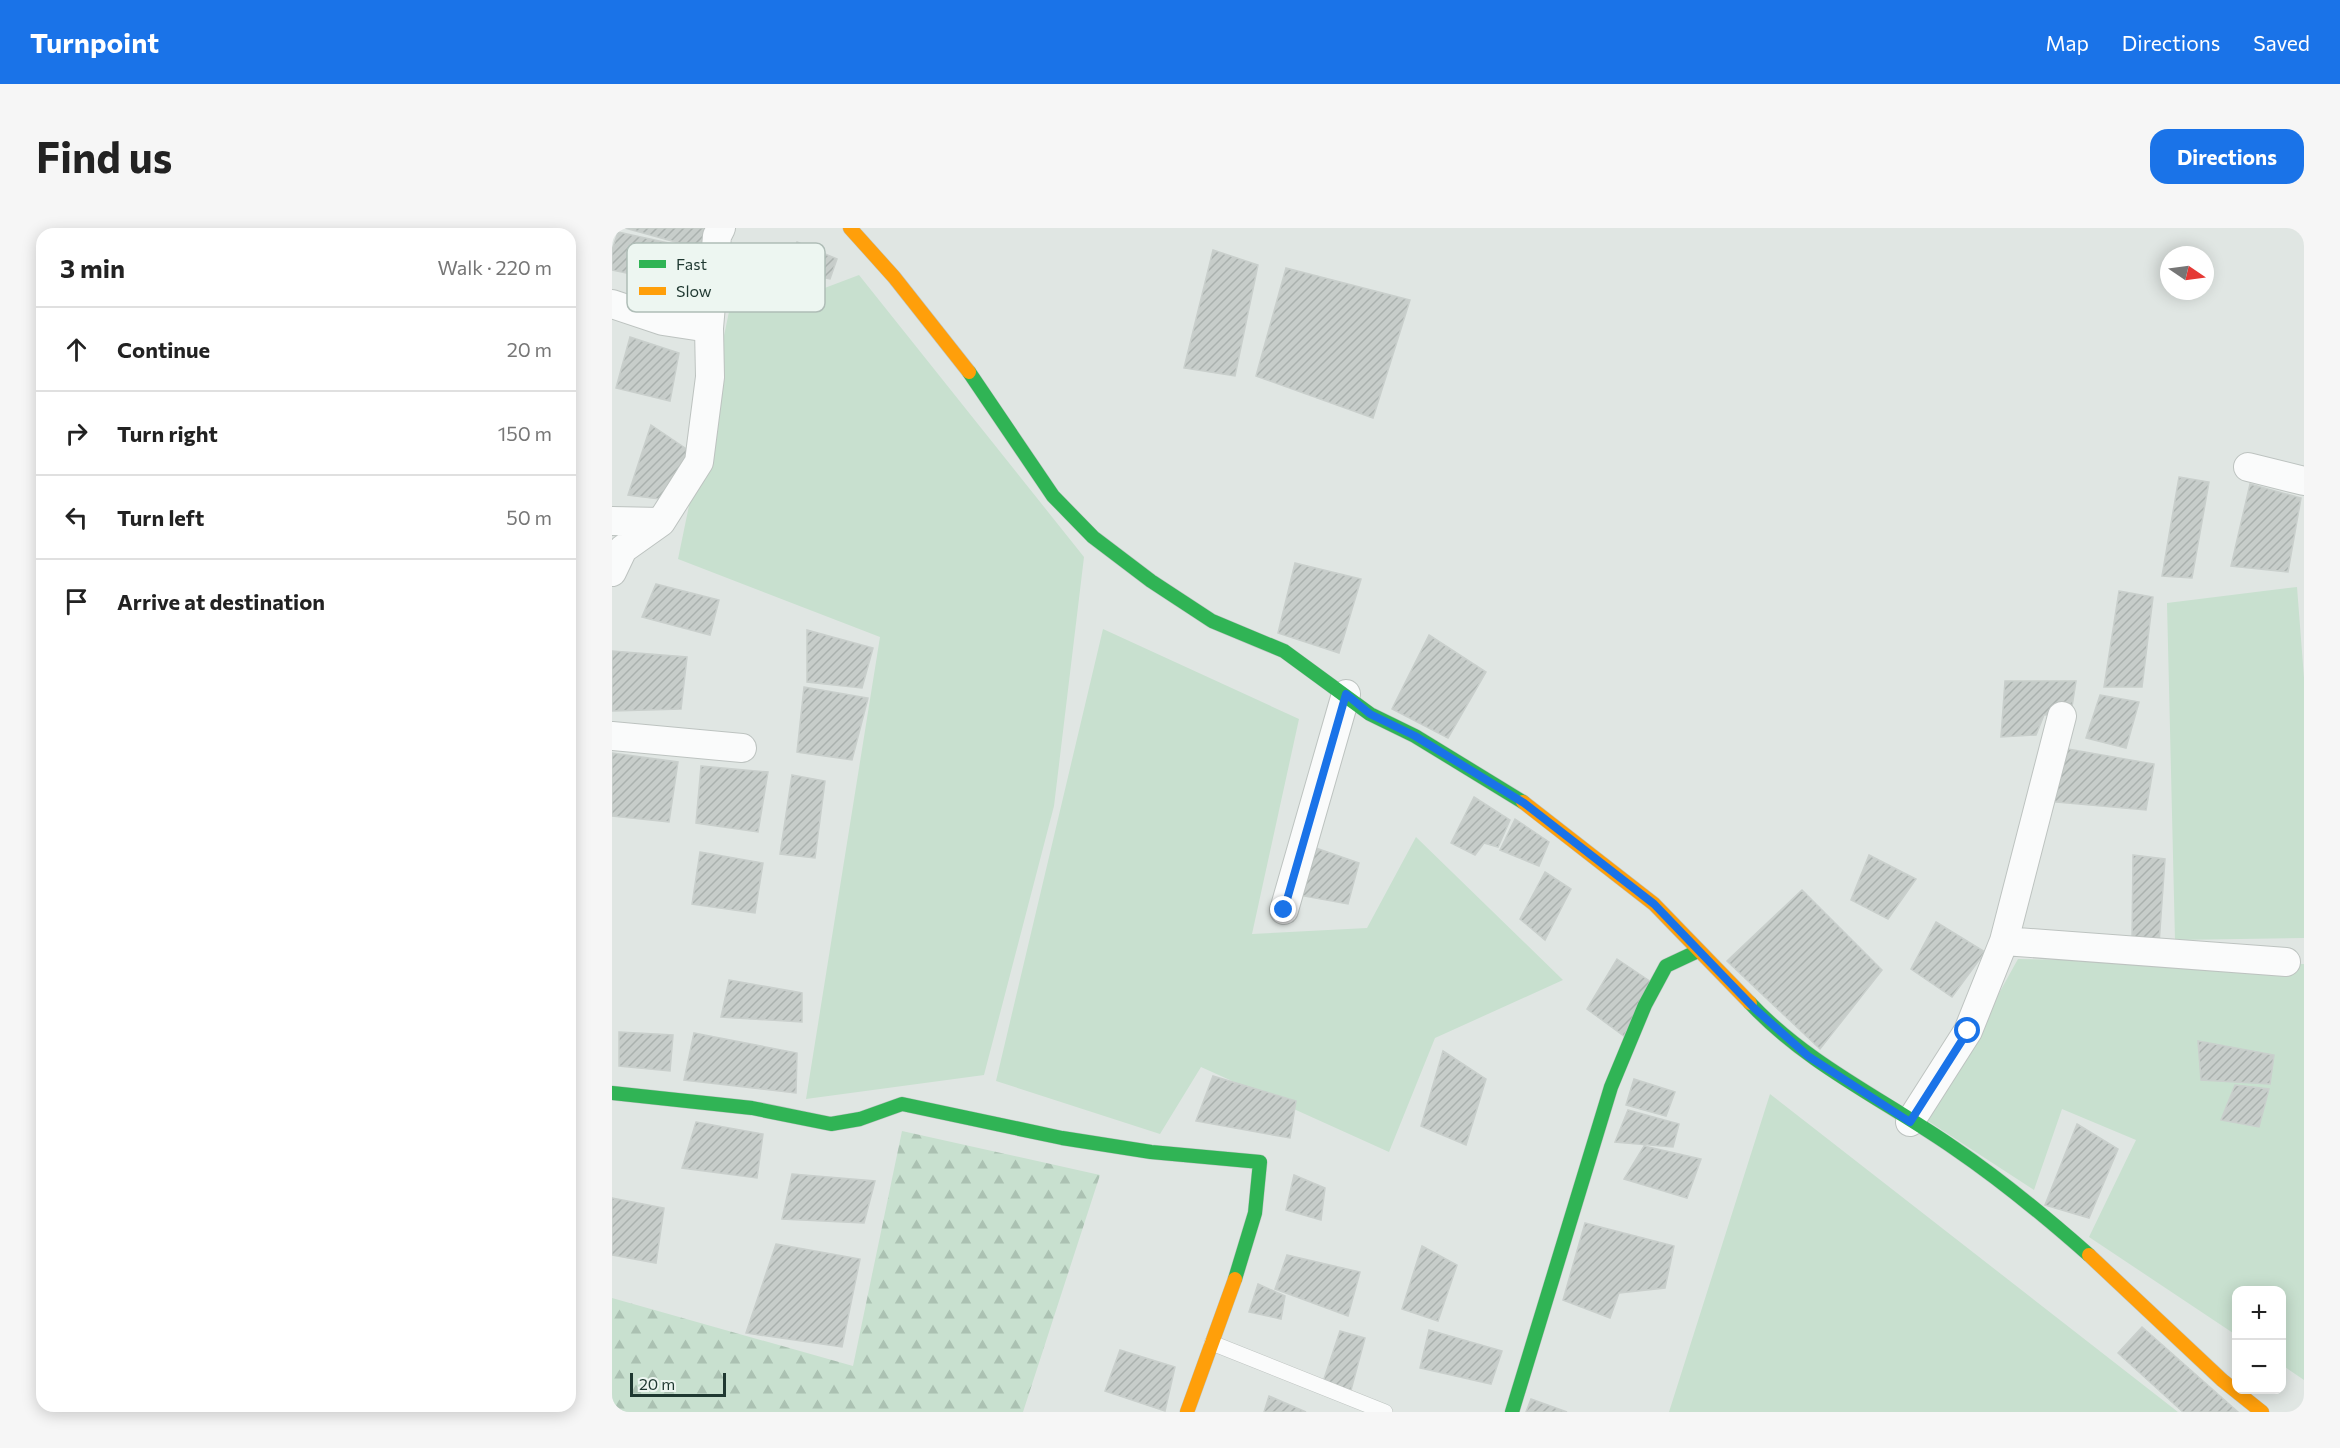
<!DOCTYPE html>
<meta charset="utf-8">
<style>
:root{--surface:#fff;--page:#f6f6f6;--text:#222;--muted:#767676;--line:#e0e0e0;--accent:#1a73e8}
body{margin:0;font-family:Commissioner,sans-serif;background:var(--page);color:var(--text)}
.controls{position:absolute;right:18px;bottom:18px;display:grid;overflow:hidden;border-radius:12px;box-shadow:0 3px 15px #0003}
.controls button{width:54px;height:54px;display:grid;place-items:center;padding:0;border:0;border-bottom:2px solid var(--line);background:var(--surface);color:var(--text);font:30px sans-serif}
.compass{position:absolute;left:1548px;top:18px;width:54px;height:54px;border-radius:50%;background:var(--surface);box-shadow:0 3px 15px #0003;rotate:103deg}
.scale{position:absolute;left:18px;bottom:15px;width:96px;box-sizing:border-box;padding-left:6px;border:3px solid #1f3831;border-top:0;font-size:16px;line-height:21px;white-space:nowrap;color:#1f3831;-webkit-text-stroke:4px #edf6f1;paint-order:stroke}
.stop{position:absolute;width:18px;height:18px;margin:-14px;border:4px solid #1a73e8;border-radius:50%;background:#fff}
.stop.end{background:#1a73e8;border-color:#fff;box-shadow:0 2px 6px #0008}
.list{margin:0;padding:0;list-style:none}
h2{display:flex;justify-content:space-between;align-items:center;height:78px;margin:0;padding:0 24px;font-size:26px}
h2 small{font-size:20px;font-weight:400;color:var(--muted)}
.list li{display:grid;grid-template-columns:39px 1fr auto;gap:18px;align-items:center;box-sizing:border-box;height:84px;padding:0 24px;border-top:2px solid var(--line)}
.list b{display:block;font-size:22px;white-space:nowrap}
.list em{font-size:20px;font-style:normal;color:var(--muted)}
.icon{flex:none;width:33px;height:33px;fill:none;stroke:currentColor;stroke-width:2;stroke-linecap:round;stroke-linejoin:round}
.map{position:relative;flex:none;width:1692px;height:1184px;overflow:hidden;border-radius:18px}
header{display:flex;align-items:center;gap:36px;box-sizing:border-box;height:84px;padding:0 30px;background:var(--accent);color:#fff}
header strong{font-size:28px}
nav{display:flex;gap:33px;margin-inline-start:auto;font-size:21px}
.intro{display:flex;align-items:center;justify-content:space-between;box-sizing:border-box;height:144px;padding:0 36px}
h1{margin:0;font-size:42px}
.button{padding:15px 27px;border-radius:18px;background:var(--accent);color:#fff;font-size:21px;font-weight:700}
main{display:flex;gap:36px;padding:0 36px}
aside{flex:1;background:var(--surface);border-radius:18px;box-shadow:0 3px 15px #0003}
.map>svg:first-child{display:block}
.green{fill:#c8e0cf}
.forest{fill:url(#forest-firs)}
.building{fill:url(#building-hatch);stroke:#c9cfcc;stroke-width:1.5}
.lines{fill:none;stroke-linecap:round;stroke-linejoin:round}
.lane-casing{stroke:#bdc3c0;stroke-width:16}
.street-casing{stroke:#bdc3c0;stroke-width:30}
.fast-casing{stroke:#bcc4c1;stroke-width:15}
.slow-casing{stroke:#bcc4c1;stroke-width:15}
.lane{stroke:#fafbfb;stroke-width:15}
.street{stroke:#fafbfb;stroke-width:28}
.fast{stroke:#30b455;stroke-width:14}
.slow{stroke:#ff9f0a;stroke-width:14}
.route{stroke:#1a73e8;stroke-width:8}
.key{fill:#edf6f1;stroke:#afbdb7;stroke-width:1.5}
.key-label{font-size:16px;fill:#1f3831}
</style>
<header>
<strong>Turnpoint</strong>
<nav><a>Map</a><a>Directions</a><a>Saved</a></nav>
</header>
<div class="intro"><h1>Find us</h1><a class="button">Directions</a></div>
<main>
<aside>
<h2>3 min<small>Walk · 220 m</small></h2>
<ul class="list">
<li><svg class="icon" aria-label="ahead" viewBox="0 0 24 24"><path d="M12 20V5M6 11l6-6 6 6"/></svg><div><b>Continue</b></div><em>20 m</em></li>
<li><svg class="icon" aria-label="right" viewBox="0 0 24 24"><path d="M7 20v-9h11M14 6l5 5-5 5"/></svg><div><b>Turn right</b></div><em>150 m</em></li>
<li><svg class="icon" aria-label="left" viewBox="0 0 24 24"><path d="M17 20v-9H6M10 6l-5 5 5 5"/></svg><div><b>Turn left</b></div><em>50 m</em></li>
<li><svg class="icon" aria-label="arrive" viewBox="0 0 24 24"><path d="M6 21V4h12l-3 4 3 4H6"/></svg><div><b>Arrive at destination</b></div></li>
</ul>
</aside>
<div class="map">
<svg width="1692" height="1184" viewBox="0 0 1692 1184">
<defs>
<pattern id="forest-firs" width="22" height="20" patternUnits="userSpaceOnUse" patternTransform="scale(1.5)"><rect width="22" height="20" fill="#c8e0cf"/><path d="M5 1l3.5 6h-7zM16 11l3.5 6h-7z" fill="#abc1b2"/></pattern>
<pattern id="building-hatch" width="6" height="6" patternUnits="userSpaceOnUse" patternTransform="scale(1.5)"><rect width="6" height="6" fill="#c7cdca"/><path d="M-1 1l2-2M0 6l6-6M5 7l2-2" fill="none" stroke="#aab1ae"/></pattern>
</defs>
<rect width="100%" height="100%" fill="#e0e6e3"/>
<!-- green -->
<path class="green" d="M126,40L210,61L247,47L472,329L442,578L372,847L194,871L268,409L66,331Z
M1685,359L1692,450V710L1563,712L1555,375Z
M491,401L687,491L640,706L755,700L804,609L951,752L823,810L777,924L589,839L548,906L384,853Z
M1406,731L1692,736V1152L1670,1137V1062H1624V1107L1477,1009L1524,912L1450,881L1422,962L1316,893Z
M1158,866L1566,1184H1057Z"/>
<!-- forest -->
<path class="forest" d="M290,903L488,947L411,1184H0V1070L241,1138Z"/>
<!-- building -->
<path class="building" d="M13,0H96L89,21Z
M6,4L75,19L67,56L0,42V22Z
M185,14L225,31L218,51L174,42Z
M601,22L646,37L623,148L572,140Z
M674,40L798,72L761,190L644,148Z
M32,50L70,61L62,90L22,82Z
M18,109L67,125L58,173L4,160Z
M39,197L76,222L56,272L16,267Z
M1567,249L1597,254L1580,350L1550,348Z
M1638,256L1689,270L1676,344L1619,338Z
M683,335L749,351L727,425L666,405Z
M44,356L107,372L98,407L30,389Z
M1507,363L1541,369L1530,459H1492Z
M195,402L261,420L250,460L195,454Z
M817,407L874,444L836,510L780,481Z
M0,423L75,429L69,481L0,483Z
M1393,453H1464L1459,485L1432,487L1424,507L1389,509Z
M192,459L256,470L240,532L185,524Z
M1488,467L1527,474L1514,520L1474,510Z
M1450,520L1542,536L1534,582L1434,573Z
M0,525L66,534L57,594L0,588Z
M89,538L156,544L146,604L84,595Z
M180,547L213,553L203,630L168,626Z
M862,569L898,592L886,619L872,615L863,627L839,615Z
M903,591L937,614L927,638L888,622Z
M698,618L747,635L736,676L681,666Z
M88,624L151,635L143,685L80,676Z
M1257,627L1304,651L1276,691L1239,672Z
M1521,627L1553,631L1547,716H1520Z
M933,644L959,661L933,712L908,691Z
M1190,662L1270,742L1208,821L1115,733Z
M1324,694L1373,724L1340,769L1299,741Z
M1005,731L1039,754L1012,808L975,781Z
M117,752L190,765V794L109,789Z
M7,804L61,807L58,843L7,838Z
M82,805L185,825L184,865L72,852Z
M1586,813L1662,827L1658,856L1589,852Z
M831,823L874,851L854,917L809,898Z
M601,848L684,873L678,910L584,893Z
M1022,851L1063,864L1054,888L1014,877Z
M1623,857L1657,861L1647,899L1609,892Z
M1016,882L1067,896L1061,919L1003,914Z
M84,894L151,906L145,950L70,940Z
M1465,896L1506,921L1477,990L1433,977Z
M1032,918L1089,931L1075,970L1012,951Z
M180,946L263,953L252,995L170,991Z
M682,947L713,960L709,992L674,982Z
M0,970L52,980L44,1035L0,1027Z
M973,995L1062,1018L1053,1060L1007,1065L998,1090L951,1072Z
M164,1016L248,1031L230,1119L134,1105Z
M810,1018L845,1037L826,1093L790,1081Z
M675,1027L748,1044L736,1088L663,1061Z
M646,1056L673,1068L669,1091L637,1084Z
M1530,1099L1626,1184H1571L1506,1125Z
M817,1102L890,1123L879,1156L808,1140Z
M728,1103L753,1110L739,1162L711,1154Z
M508,1122L563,1139L553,1183L493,1163Z
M657,1168L694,1184H652Z
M919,1171L955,1184H914Z"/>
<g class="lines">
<!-- lane casing -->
<g class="lane-casing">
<path id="lane" d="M600,1115L773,1184"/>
</g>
<!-- street casing -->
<g class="street-casing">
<path id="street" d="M0,76L51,93L97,100
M1636,239L1692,253
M0,293L49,294
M0,344L11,321L49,294L87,234L98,149L97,100L105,8L109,0
M0,508L130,520
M672,682L734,466
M1392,713L1674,734
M1298,894L1356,803L1392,713L1450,488"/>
</g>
<!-- fast casing -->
<g class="fast-casing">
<path id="fast" d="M357,144L441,268L481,309L539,353L600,393L672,423L758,486L803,508L911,574
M1138,775C1196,837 1273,872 1342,920C1389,952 1434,989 1477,1027
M0,865L140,880L219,896L248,891L290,876L450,910L539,924L648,934L643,985L623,1051
M900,1184L999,859L1033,777L1054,738L1086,723"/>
</g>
<!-- slow casing -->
<g class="slow-casing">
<path id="slow" d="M238,0L282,49L357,144
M911,574L1042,676L1138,775
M1477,1027L1610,1152L1650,1184
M575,1184L623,1051"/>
</g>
<!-- lane -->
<use href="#lane" class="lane"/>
<!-- street -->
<use href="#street" class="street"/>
<!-- fast -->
<use href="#fast" class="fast"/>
<!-- slow -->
<use href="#slow" class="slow"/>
</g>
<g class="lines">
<!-- route -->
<path class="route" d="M672,682L734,466L758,486L803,508L912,575L1042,676L1142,780L1196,828L1298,894L1356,803"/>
</g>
<!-- legend -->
<rect x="15" y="15" width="198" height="69" rx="9" class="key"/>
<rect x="27" y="32" width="27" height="8" fill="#30b455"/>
<rect x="27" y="59" width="27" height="8" fill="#ff9f0a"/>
<g class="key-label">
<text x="64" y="42">Fast</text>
<text x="64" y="69">Slow</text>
</g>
</svg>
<div class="controls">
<button>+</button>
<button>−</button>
</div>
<svg class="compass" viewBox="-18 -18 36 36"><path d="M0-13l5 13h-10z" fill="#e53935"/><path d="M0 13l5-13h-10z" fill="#767676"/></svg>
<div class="scale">20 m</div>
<div class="stop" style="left:1356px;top:803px"></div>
<div class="stop end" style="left:672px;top:682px"></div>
</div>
</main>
